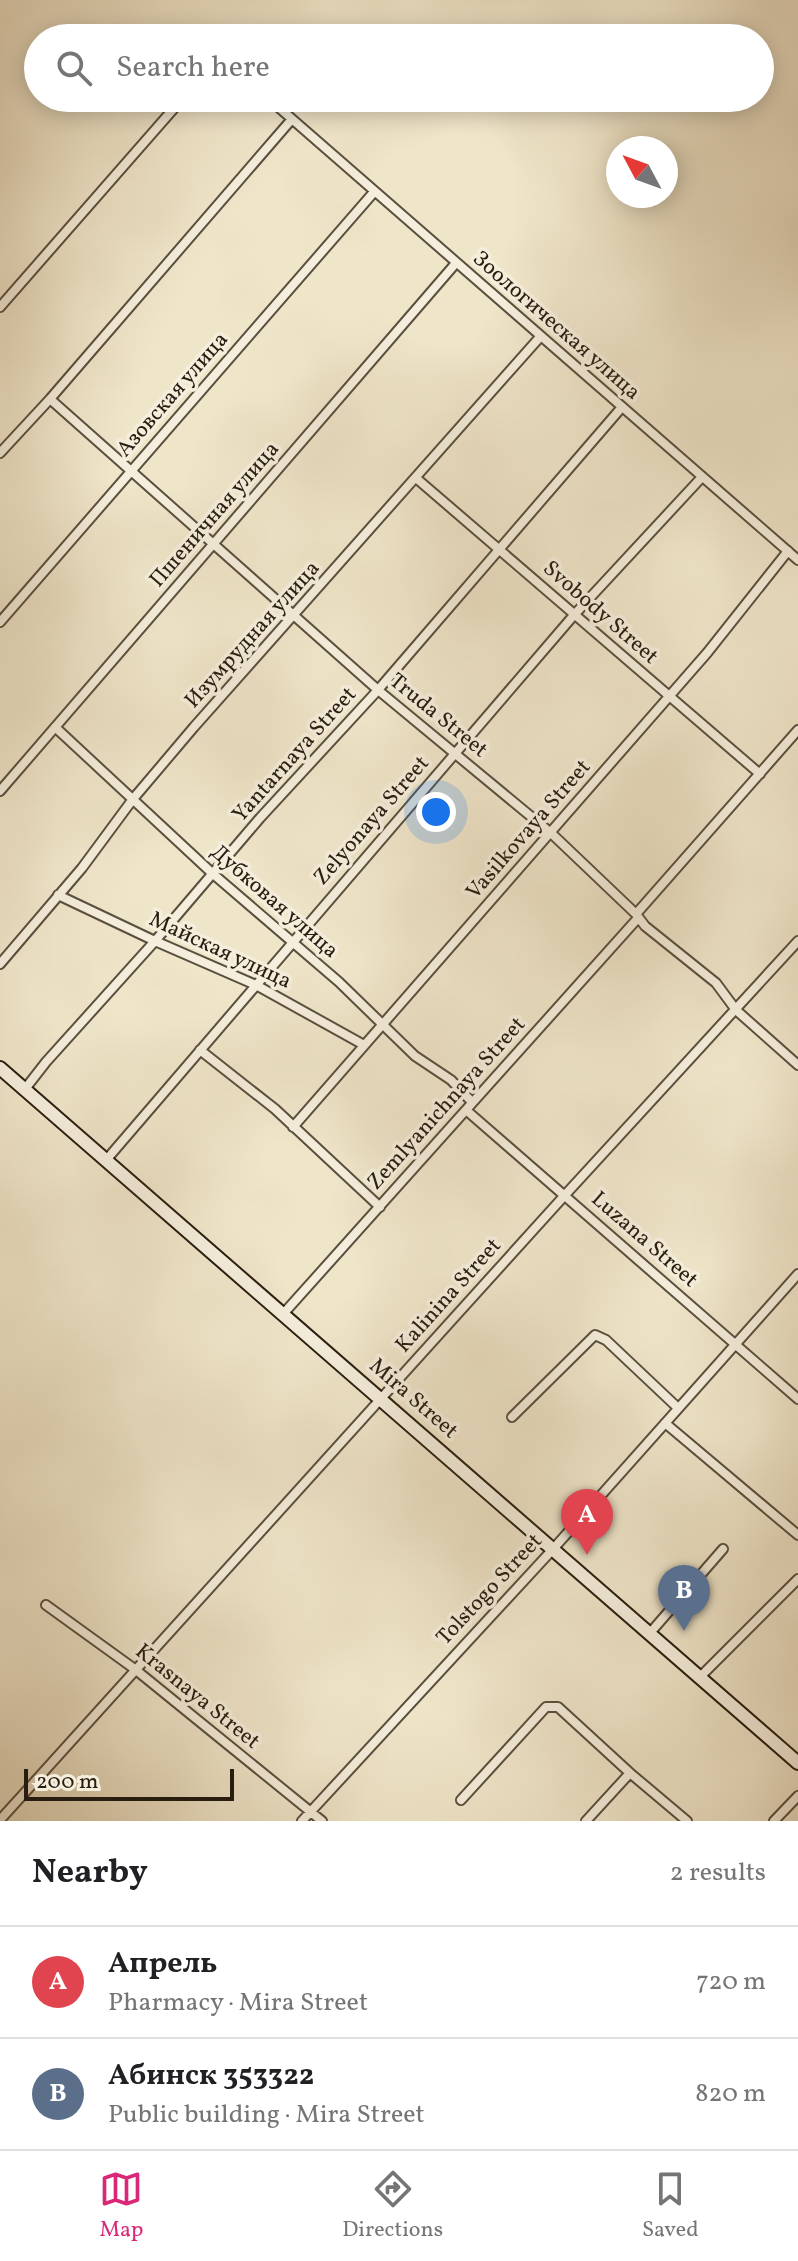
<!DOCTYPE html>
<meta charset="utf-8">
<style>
:root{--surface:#fff;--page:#f6f6f6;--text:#202124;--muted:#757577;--line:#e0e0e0;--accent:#db2777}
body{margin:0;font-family:Vollkorn,serif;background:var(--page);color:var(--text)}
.compass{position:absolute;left:606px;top:136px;width:72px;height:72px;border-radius:50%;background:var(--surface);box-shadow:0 4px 20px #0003;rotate:311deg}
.scale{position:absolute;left:24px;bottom:20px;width:210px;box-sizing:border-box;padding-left:8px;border:4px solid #291d0f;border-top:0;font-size:22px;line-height:28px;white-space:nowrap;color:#291d0f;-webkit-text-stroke:6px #f5eedc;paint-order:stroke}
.you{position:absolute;left:436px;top:812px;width:28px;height:28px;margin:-20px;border:6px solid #fff;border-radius:50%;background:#1a73e8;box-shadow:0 0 0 12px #1a73e833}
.badge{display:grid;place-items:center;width:52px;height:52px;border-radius:50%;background:var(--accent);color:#fff;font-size:26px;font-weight:700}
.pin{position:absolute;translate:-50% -66px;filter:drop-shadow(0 2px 4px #0008)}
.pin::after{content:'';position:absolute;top:42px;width:28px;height:24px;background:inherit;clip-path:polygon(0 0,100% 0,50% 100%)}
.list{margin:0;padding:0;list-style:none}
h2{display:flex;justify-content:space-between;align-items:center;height:104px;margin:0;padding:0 32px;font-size:34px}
h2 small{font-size:26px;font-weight:400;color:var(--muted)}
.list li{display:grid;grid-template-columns:52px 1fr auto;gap:24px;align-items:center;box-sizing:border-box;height:112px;padding:0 32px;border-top:2px solid var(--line)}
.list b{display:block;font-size:30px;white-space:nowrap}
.list p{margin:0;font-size:26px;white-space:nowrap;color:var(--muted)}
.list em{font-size:26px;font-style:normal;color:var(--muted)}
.icon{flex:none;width:44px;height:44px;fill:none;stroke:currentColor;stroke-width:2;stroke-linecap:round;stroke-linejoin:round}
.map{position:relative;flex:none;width:798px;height:1821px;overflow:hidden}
.search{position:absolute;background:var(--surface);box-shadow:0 4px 20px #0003;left:24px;right:24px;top:24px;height:88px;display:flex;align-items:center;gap:20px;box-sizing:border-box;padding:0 28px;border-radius:44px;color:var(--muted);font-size:30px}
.sheet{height:328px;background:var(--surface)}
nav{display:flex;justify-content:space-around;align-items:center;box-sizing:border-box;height:112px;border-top:2px solid var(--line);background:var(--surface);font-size:22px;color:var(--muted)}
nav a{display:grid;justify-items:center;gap:4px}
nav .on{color:var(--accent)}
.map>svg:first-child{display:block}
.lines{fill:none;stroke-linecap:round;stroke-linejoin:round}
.minor-casing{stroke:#5a4f3e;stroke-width:12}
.secondary-casing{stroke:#291d0f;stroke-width:16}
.minor{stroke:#f5eedc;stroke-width:8}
.secondary{stroke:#f5eedc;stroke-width:12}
.labels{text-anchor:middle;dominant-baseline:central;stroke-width:7;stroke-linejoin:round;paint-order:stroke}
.street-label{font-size:22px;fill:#291d0f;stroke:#f5eedc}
</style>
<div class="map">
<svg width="798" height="1821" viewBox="0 0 798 1821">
<rect width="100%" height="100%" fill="#efe5c9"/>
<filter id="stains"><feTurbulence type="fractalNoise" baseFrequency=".0025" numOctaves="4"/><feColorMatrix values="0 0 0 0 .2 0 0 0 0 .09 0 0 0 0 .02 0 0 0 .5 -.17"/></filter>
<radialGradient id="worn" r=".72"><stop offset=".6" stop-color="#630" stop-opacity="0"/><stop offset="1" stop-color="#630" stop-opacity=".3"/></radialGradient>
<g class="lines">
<!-- minor casing -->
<g class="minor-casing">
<path id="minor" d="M292,119L798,560
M0,307L183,98
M50,399L378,690L551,833L636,914L645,926L716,983L736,1010L798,1065
M0,453L50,399L292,119L268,98
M416,478L760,774
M0,622L374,192
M55,727L212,873L339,982L415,1056L451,1080L472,1102
M0,791L456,263
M58,895L155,941L256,985L364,1045
M636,914L798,730
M0,964L82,868L133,799L194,727L540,337
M200,1050L275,1109L380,1207
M25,1089L46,1062L155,941L260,818L378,690L622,407
M466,1110L798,1399
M293,1127L707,653L788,551
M107,1159L574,615L702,477
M284,1313L638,918
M512,1417L595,1335L606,1340L678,1408
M665,1423L798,1535
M46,1605L136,1670L322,1821
M650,1633L723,1549
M700,1677L798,1579
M461,1800L546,1707H558L630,1773L687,1821
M0,1820L565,1195L798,941
M302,1821L554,1548L798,1274
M586,1821L630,1773
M774,1821L798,1796"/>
</g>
<!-- secondary casing -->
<g class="secondary-casing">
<path id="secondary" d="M0,1068L798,1763"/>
</g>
<!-- minor -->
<use href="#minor" class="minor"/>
<!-- secondary -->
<use href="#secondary" class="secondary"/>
</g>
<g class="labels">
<!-- street labels -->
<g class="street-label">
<text transform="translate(556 326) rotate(41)">Зоологическая улица</text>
<text transform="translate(173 395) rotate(-49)">Азовская улица</text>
<text transform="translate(215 515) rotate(-49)">Пшеничная улица</text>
<text transform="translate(600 613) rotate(41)">Svobody Street</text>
<text transform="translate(253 635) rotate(-48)">Изумрудная улица</text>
<text transform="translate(438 716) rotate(39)">Truda Street</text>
<text transform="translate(295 755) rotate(-48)">Yantarnaya Street</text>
<text transform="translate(372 821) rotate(-49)">Zelyonaya Street</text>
<text transform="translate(529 830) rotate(-49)">Vasilkovaya Street</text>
<text transform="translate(274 902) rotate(41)">Дубковая улица</text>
<text transform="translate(220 951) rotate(25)">Майская улица</text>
<text transform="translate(447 1104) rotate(-48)">Zemlyanichnaya Street</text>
<text transform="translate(644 1240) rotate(41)">Luzana Street</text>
<text transform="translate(449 1296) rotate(-48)">Kalinina Street</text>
<text transform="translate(413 1399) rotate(41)">Mira Street</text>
<text transform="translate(490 1590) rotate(-47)">Tolstogo Street</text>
<text transform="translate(197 1697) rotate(39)">Krasnaya Street</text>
</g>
</g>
<rect width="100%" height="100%" filter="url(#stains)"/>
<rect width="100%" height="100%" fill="url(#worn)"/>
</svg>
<svg class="compass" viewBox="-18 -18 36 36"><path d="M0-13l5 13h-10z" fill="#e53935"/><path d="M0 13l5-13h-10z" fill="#757577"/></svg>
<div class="scale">200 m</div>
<div class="you"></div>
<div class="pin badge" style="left:587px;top:1555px;background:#e0444e">A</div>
<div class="pin badge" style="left:684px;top:1631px;background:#5c6f8a">B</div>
<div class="search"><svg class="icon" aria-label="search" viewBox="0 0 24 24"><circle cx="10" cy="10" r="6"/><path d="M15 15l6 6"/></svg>Search here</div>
</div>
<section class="sheet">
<h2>Nearby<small>2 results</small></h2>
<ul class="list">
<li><span class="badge" style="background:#e0444e">A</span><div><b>Апрель</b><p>Pharmacy · Mira Street</p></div><em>720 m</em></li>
<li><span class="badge" style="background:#5c6f8a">B</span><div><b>Абинск 353322</b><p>Public building · Mira Street</p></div><em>820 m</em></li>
</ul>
</section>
<nav>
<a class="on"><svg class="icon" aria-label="map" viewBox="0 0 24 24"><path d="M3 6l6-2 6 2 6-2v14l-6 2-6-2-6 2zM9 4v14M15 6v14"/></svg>Map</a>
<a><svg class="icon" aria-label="directions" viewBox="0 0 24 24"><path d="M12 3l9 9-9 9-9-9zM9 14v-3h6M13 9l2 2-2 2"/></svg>Directions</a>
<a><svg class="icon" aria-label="saved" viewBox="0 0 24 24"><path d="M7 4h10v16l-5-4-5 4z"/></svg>Saved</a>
</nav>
